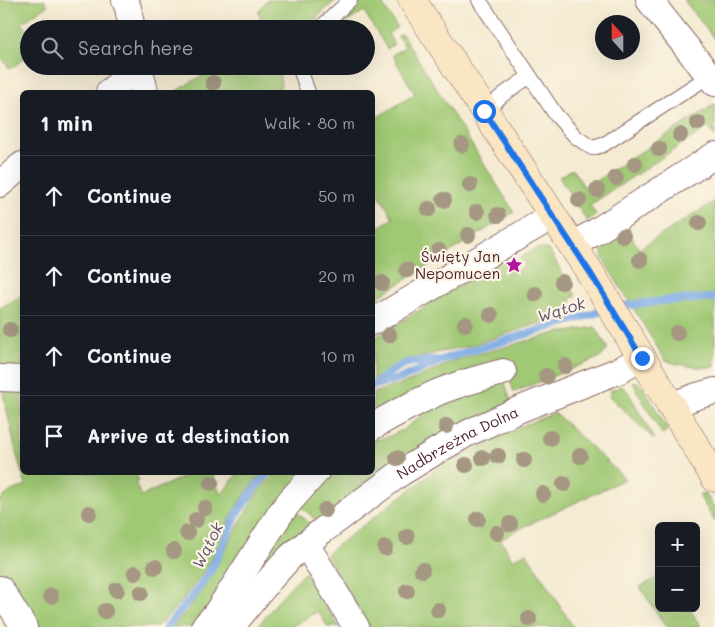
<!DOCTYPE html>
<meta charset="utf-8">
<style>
:root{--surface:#171b24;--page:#20242c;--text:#f1f3f6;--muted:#9ea1a6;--line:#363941}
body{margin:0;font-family:Mali,sans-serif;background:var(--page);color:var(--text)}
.controls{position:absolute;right:15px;bottom:15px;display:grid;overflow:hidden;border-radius:8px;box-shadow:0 5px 20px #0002}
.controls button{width:45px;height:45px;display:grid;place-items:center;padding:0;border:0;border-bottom:1px solid var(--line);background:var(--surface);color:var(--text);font:25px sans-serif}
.compass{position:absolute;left:595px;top:15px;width:45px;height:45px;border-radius:50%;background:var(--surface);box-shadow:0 5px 20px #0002;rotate:339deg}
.stop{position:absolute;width:15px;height:15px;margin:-11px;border:4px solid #1a73e8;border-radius:50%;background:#fff}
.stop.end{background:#1a73e8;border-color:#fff;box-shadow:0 1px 5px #0008}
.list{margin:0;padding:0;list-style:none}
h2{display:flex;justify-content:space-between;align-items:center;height:65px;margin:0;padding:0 20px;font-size:21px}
h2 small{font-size:16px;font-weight:400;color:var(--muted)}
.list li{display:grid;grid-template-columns:32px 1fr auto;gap:15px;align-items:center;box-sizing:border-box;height:80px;padding:0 20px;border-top:1px solid var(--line)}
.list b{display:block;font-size:19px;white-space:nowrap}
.list em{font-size:16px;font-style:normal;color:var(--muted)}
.icon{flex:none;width:28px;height:28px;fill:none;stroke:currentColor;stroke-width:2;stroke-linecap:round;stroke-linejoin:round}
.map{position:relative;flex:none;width:715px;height:627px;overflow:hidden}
.search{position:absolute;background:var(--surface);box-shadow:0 5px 20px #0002;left:20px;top:20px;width:355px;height:55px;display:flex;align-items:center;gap:12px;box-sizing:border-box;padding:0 18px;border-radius:28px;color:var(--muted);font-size:19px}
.panel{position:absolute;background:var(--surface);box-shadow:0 5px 20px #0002;left:20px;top:90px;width:355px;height:385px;border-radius:8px}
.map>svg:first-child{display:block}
.green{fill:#a0c975;stroke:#757450}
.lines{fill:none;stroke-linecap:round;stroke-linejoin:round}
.stream{stroke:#7baae5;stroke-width:8}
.lane-casing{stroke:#866665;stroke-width:16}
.street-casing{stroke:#866665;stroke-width:28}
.secondary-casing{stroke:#866665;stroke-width:29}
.lane{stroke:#fff;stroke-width:14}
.street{stroke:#fff;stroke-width:26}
.secondary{stroke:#fbe6c4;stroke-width:28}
.tree{fill:#a59782}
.route{stroke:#1a73e8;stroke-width:6}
.labels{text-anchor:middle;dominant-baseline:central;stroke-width:4.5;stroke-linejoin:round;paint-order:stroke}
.poi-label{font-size:15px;fill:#4a1f2b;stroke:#fcf5e5;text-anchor:end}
.street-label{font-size:15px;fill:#4a1f2b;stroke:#fcf5e5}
.water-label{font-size:16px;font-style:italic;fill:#5b506c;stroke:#fcf5e5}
</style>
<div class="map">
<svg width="715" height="627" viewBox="0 0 715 627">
<rect width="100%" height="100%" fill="#fcf5e5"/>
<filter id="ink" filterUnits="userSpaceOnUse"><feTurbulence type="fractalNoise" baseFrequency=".02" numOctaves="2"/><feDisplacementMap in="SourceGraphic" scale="10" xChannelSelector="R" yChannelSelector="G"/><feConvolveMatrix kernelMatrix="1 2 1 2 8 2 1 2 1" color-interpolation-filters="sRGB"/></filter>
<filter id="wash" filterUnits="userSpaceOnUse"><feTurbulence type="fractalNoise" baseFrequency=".0096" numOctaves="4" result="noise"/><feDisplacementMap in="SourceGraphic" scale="20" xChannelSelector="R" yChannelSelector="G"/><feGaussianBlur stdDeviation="1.12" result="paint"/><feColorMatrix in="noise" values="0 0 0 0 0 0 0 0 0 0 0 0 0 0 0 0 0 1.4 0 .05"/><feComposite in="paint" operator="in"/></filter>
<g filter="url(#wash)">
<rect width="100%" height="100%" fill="#f4ebd2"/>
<!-- green -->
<path class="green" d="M0,0H44L48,5L22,23L29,32V55L10,69L0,56Z
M267,0H336L304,29H251L261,18L258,12Z
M364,0H380L397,27L388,34L394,44L387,49L364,11L337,29H332Z
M684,0H715V40Z
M402,34L514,212L373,300V231L393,218L373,184V120L415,94L392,55L405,47L398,36Z
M214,66H278C279,76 283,83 279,92H175L209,71Z
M715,104V137L708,127L590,205L596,215L587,221L559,177L572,169L585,188Z
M715,201V296L676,298L630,303L603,259C597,243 616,237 627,229L639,249Z
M540,248L549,250L576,296L571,298V303L555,318L473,345L436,353L400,364L373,380V339L504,258L513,273L525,266L520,258L535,249Z
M22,295V372H0V308Z
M715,300V367C699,368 680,366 665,360L632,306L676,302Z
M595,327L607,347V350L601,357L514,392L504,365L373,420V393L411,381L456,360L560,332C569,333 584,328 595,327Z
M503,377L511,402L319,523L295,501L323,473L372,472L373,441L390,436L403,430L416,420L434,405Z
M633,381L637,382L643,387L668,430L662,434L636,389Z
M620,386L624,388L628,392L655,440L609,396L610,391Z
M2,388H22V472L135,473L139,480L135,482L141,496L195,472L212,473L221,495L238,473H262C251,485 241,499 233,513C225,528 220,544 212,559C197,584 178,607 156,627H32L0,571V500L11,491L26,486L17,456Z
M555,413L625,479L513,532L501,540L513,560L526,552L573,627H369L326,554L433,472L453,460L524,425Z
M276,473H308L197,627H172L186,612L204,587L252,501L259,490Z
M705,493L715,509V522L700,497V494Z
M291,507L314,527L214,621Z
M305,572L339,627H328L318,611L291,627H257L282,596Z
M659,574V608H689L701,627H666L640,587L656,578Z"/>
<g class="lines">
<!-- stream -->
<path class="stream" d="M618,307C650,301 682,299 715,298
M376,383C386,376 394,367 407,363C416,361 426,362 435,360
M372,386L402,378L447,358L606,310
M166,627L197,591L212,568L238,512L255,488L269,472"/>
</g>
</g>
<g filter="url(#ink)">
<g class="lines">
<!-- lane casing -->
<g class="lane-casing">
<path id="lane" d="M479,0L556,115L576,137L592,148L603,145L709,76
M319,29L350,0
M299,66L308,92
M484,111L504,94L530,76"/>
</g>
<!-- street casing -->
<g class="street-casing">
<g id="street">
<path d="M125,0L128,8L132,29"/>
<path d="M649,0L715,83"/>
<path d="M139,66L145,92"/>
<path d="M109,92L139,67"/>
<path d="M0,184L22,165"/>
<path d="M572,245L597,231L715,155"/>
<path d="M372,322L553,216"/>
<path d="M0,378L22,379"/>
<path d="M670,406L697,396L715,391"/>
<path d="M372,427C392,415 413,404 434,394C456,384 480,378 503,372"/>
<path d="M306,544L356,627"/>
<path d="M0,589L24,627"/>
<path d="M204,627L215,615L231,591L280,514L290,501L316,472"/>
<path id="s1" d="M231,627L271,578L291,556L322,531L399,474L438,450L468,433L518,410L620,370L642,358"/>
</g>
</g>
<!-- secondary casing -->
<g class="secondary-casing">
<path id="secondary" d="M412,0L591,274L715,478"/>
</g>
<!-- lane -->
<use href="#lane" class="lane"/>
<!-- street -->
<use href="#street" class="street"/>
<!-- secondary -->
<use href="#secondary" class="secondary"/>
</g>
<!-- trees -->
<g class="tree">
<circle cx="213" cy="83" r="8"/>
<circle cx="698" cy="123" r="8"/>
<circle cx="680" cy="135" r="8"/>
<circle cx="462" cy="145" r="8"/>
<circle cx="659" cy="149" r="8"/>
<circle cx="635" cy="164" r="8"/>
<circle cx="616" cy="178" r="8"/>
<circle cx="470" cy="185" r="8"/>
<circle cx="597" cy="190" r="8"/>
<circle cx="444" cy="200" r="8"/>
<circle cx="579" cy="200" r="8"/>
<circle cx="429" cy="209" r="8"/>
<circle cx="477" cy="212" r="8"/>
<circle cx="498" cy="215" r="8"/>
<circle cx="699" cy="223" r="8"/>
<circle cx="468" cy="235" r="8"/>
<circle cx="623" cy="236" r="8"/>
<circle cx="439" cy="251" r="8"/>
<circle cx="640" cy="260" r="8"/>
<circle cx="407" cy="270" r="8"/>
<circle cx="562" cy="282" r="8"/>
<circle cx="382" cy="283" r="8"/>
<circle cx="535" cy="294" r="8"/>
<circle cx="491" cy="315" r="8"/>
<circle cx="465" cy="324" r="8"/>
<circle cx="10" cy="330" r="8"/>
<circle cx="677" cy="333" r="8"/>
<circle cx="389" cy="335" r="8"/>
<circle cx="565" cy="366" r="8"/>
<circle cx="546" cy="376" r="8"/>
<circle cx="446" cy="426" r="8"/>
<circle cx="550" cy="438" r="8"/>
<circle cx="498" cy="456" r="8"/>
<circle cx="580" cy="456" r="8"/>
<circle cx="397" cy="458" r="8"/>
<circle cx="483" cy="458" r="8"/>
<circle cx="524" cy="460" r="8"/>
<circle cx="466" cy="465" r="8"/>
<circle cx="211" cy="483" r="8"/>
<circle cx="564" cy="484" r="8"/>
<circle cx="543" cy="494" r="8"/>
<circle cx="205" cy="508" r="8"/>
<circle cx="325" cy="510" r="8"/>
<circle cx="89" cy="513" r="8"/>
<circle cx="478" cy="519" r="8"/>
<circle cx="196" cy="520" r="8"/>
<circle cx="510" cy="524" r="8"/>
<circle cx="187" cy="533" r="8"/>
<circle cx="497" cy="533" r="8"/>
<circle cx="407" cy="537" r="8"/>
<circle cx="385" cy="548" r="8"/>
<circle cx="174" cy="551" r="8"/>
<circle cx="155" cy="567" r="8"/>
<circle cx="422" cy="570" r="8"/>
<circle cx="135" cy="573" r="8"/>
<circle cx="117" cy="590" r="8"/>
<circle cx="407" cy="591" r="8"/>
<circle cx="141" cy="593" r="8"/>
<circle cx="51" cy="596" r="8"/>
<circle cx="438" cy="610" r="8"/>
<circle cx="105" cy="611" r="8"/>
<circle cx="529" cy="619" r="8"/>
</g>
</g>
<g class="lines" filter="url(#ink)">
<!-- route -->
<path class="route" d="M484,111L591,274L642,358"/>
</g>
<!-- icons -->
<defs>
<g id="sight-bare" transform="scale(1.35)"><path d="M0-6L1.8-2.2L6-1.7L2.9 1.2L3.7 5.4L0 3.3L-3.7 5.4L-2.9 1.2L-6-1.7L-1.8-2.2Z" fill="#b5179e" stroke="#fcf5e5" stroke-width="2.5" paint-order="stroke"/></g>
</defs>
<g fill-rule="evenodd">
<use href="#sight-bare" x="514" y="265"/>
</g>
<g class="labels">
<!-- poi labels -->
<g class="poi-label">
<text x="500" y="256">Święty Jan<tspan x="500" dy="17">Nepomucen</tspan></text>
</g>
<!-- street labels -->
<g class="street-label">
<text stroke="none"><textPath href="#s1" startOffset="295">Nadbrzeżna Dolna</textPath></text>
</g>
<!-- water labels -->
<g class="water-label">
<text transform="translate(561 309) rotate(-17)">Wątok</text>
<text transform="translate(207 545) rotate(-63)">Wątok</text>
</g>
</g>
</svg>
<div class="controls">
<button>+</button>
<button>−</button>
</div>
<svg class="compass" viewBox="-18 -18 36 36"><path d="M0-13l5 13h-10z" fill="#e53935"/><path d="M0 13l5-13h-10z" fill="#9ea1a6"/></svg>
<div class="stop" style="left:484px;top:111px"></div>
<div class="stop end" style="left:642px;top:358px"></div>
<div class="search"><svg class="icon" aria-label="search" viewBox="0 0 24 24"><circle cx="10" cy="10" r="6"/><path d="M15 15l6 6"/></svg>Search here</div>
<section class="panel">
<h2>1 min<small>Walk · 80 m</small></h2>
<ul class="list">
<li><svg class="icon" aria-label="ahead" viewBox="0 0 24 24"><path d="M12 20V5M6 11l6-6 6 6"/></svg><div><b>Continue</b></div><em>50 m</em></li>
<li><svg class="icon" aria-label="ahead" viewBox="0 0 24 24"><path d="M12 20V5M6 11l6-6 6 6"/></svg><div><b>Continue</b></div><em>20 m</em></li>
<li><svg class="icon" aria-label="ahead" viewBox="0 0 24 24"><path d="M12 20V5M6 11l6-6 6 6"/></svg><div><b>Continue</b></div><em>10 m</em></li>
<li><svg class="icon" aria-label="arrive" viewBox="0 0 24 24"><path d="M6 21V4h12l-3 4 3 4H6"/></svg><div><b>Arrive at destination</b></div></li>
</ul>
</section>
</div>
